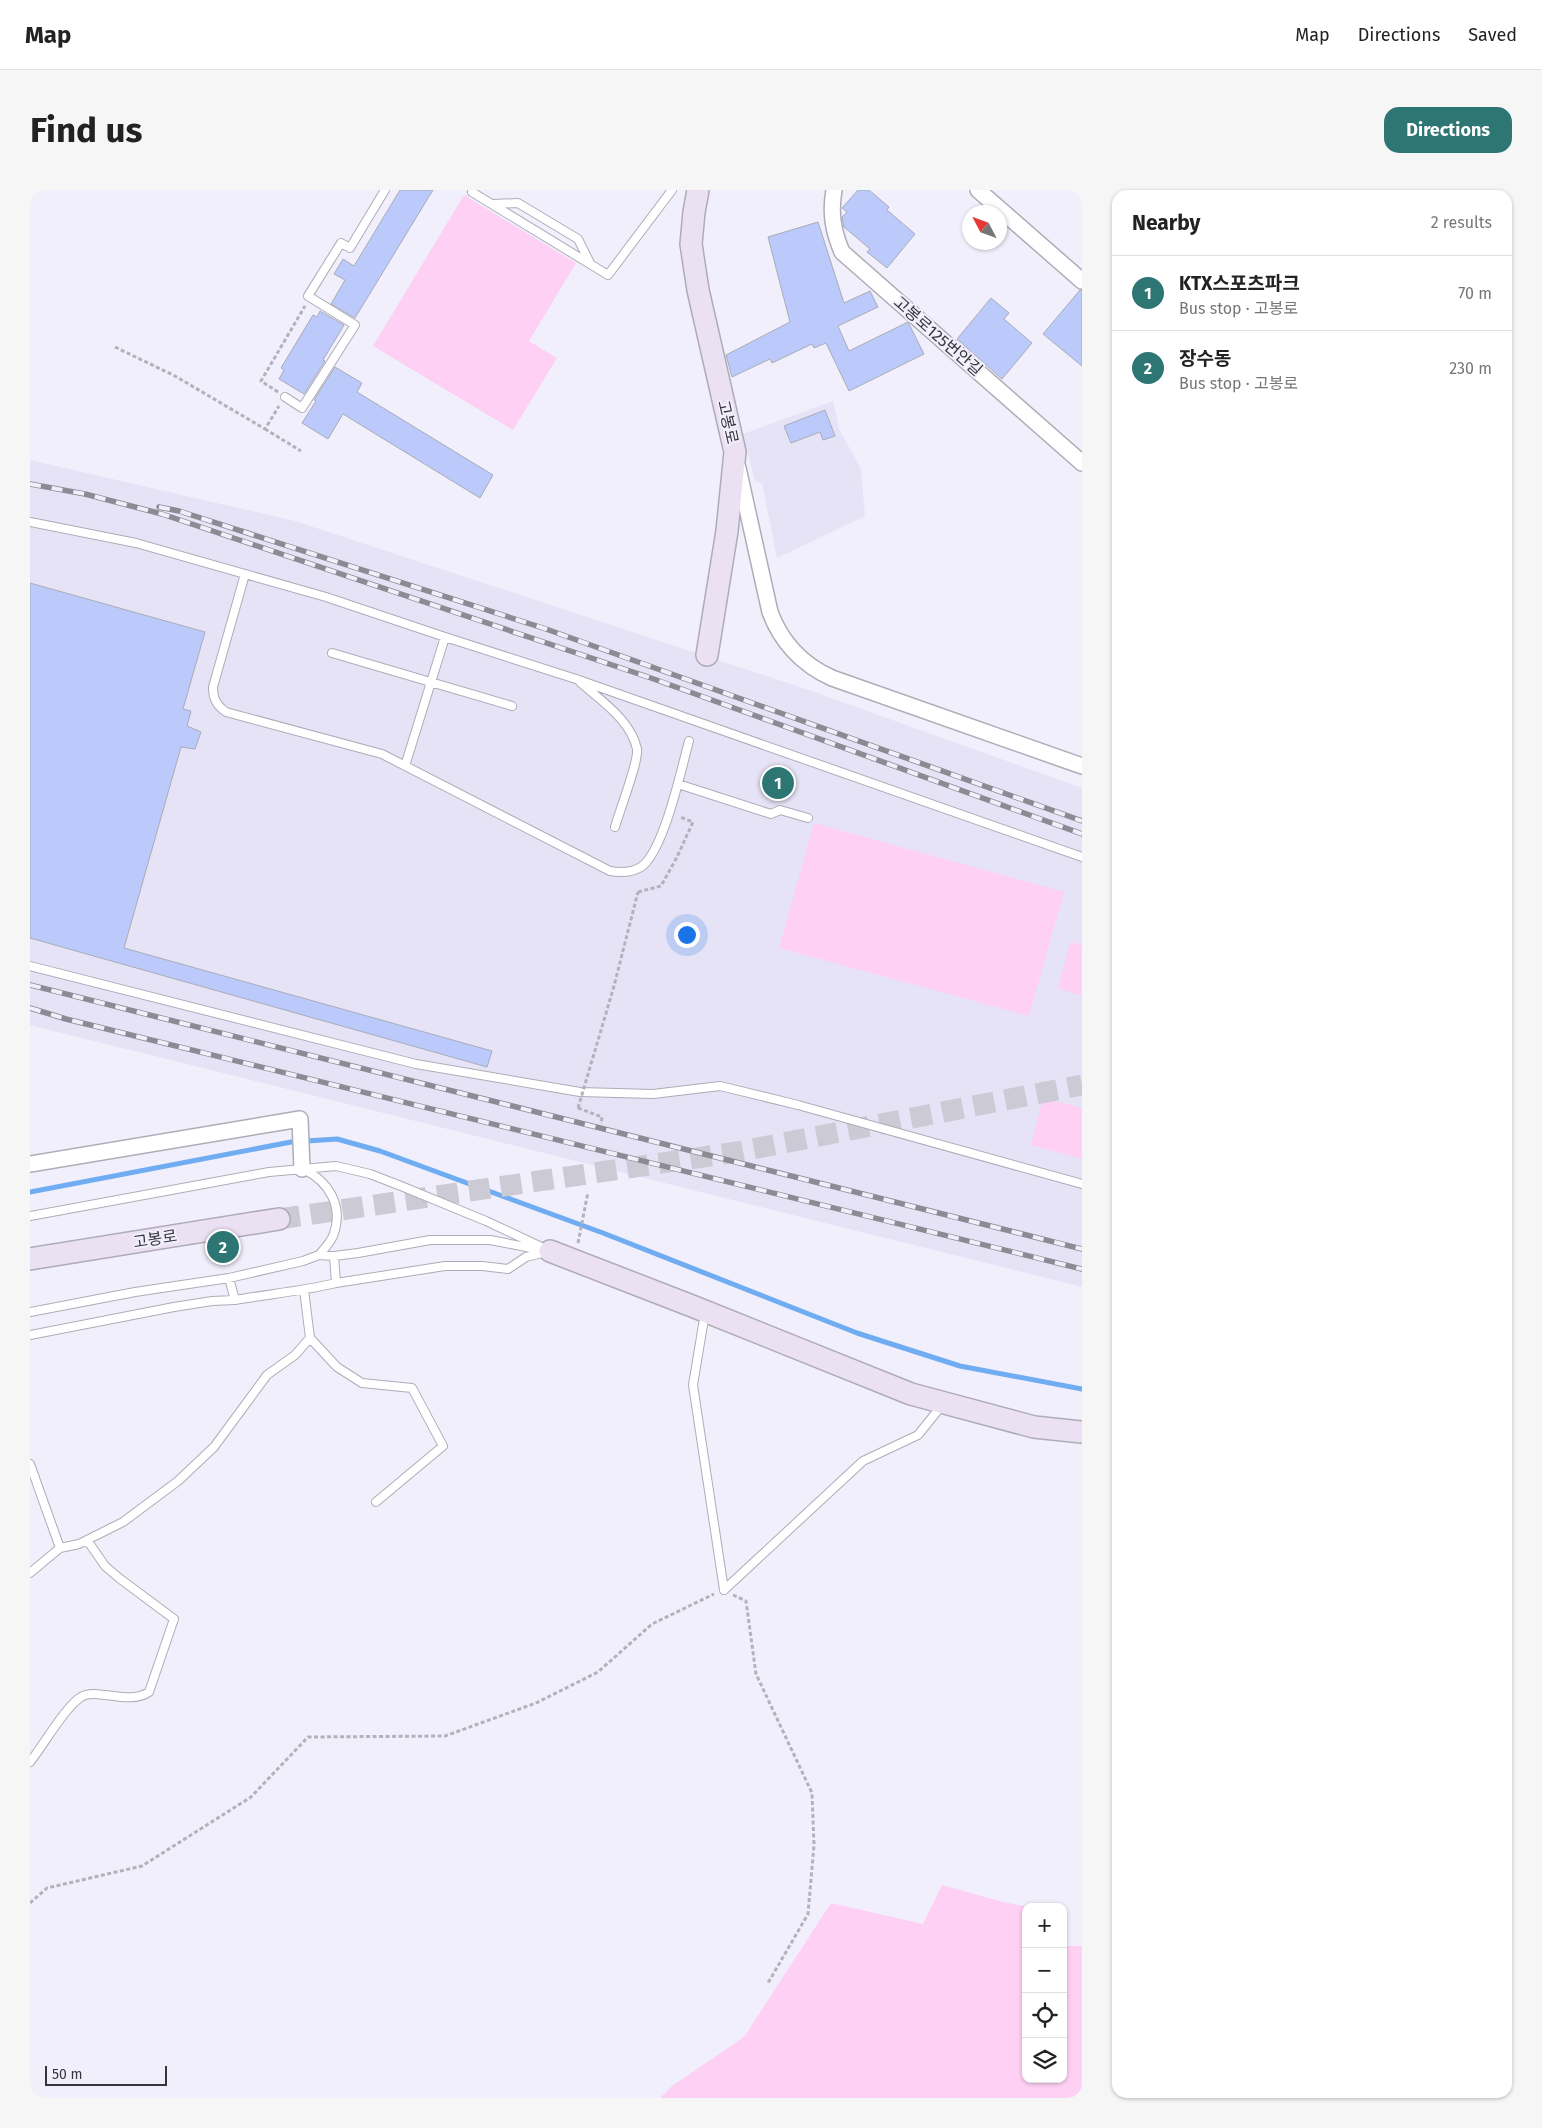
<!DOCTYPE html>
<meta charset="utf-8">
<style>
:root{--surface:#fff;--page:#f6f6f6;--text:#222;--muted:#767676;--line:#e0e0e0;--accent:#2d7674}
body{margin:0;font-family:"Fira Sans","Noto Sans KR",sans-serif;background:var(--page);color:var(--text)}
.controls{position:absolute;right:15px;bottom:15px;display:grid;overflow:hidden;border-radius:10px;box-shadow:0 1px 4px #0004}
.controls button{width:45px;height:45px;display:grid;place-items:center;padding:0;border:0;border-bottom:1px solid var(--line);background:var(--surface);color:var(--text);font:25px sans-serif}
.compass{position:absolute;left:932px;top:15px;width:45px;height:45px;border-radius:50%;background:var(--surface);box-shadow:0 1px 4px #0004;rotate:311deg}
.scale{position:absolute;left:15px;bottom:12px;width:122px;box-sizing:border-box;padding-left:5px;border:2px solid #36353a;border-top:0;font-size:14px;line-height:18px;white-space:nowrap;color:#36353a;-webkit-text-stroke:4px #f1effb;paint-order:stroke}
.you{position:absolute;left:656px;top:744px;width:18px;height:18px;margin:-12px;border:4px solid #fff;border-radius:50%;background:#1a73e8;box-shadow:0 0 0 8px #1a73e833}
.badge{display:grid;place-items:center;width:32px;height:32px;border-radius:50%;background:var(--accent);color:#fff;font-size:16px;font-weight:700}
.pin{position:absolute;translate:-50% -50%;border:2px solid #fff;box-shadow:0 1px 5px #0006}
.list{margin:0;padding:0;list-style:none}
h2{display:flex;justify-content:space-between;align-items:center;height:65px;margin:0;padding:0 20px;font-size:21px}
h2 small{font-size:16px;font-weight:400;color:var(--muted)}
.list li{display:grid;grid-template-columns:32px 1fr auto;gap:15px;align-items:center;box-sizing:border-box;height:75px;padding:0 20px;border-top:1px solid var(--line)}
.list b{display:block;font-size:19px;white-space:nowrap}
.list p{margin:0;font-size:16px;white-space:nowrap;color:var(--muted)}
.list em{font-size:16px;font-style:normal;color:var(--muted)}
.icon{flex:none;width:28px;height:28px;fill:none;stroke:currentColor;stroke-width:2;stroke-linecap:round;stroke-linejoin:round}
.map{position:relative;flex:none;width:1052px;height:1908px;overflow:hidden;border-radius:15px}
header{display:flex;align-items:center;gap:30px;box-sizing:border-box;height:70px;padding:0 25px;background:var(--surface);border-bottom:1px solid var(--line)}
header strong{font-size:24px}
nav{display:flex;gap:28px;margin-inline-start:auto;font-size:18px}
.intro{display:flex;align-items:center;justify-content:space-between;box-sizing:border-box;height:120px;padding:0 30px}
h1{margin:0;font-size:35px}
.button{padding:12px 22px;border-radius:15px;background:var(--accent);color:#fff;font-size:18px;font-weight:700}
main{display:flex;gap:30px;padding:0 30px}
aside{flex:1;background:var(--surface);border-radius:15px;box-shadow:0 1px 4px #0004}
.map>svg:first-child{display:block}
.built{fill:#e6e3f6}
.green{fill:#fed0f4}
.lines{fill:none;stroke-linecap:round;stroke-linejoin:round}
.stream{stroke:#6facf1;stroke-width:5}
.building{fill:#bbc9fb;stroke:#a9acb7}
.secondary-tunnel{stroke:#cccad4;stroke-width:21;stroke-dasharray:21 11;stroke-linecap:butt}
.lane-casing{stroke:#aeacb7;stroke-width:10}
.street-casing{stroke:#aeacb7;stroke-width:18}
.secondary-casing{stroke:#aeacb7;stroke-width:24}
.path{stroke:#b3b2bb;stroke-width:3;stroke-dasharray:4 2.5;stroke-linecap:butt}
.lane{stroke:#fff;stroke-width:8}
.street{stroke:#fff;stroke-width:15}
.secondary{stroke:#ece0f3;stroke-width:21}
.rail-casing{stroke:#8c8b93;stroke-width:5.5}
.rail{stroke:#f1effb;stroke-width:4;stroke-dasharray:11;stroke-linecap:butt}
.path-bridge{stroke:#b3b2bb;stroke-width:3;stroke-dasharray:4 2.5;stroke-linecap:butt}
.labels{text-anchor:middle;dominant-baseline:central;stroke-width:4;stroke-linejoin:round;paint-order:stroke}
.street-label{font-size:16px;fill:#36353a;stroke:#f1effb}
</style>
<header>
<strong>Map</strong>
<nav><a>Map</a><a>Directions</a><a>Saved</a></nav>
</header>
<div class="intro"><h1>Find us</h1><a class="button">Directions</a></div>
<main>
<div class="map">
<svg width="1052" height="1908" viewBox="0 0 1052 1908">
<rect width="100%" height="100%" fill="#f1effb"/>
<!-- built -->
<path class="built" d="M803,211L809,239L831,279L835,326L747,368L732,293L725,292L713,244Z
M0,270L265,331L776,499L1052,598V1097L0,835Z"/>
<!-- green -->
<path class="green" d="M434,5L546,73L499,151L527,168L483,240L343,156Z
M784,633L1034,702L999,826L749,758Z
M1040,752L1052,755V805L1028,799Z
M1013,908L1052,918V969L1001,955Z
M912,1695L973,1712L1000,1717H996V1889H1033V1756H1052V1908H630L642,1896L714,1847L801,1713L893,1734Z"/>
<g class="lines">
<!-- stream -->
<path class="stream" d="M0,1002L261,952L307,949L350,961L573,1043L827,1143L930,1176L1052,1199"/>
</g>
<!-- building -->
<path class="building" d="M370,0H403L325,128L301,114L315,90L304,84L313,69L324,76Z
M828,0H839L859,17L857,20L885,44L857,78L837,62L840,59L814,37L812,27L817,22L812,18Z
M788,32L814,113L840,101L848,117L808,136L819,161L878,132L894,164L819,201L796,153L784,158L782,154L742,173L740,169L702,187L696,165L760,132L738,47Z
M1050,100H1052V176L1013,144Z
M961,108L979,123L974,129L1002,153L972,189L927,149Z
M290,121L314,135L293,170L295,171L274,204L249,189L254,180L251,178L283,125L287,127Z
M305,177L332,193L327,202L463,285L450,308L313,224L298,249L272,233L286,211L284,210Z
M795,220L805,246L793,250L790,242L761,253L754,236Z
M0,393L175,442L153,519L161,521L157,536L171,542L165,559L151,557L94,758L462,861L457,877L0,748Z"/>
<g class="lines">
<!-- secondary-tunnel -->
<path class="secondary-tunnel" d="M249,1029L707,962L1052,895"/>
<!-- lane casing -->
<g class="lane-casing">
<path id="lane" d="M443,0L442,2L578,85L642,0
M463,14L488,13L548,49L560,73
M255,207L272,218L325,135L278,106L311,53L320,58L355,0
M0,332L106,353L296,407L415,447L546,489L1052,667
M215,384L183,497C183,508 186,515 196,522L352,564L580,681C591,683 601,683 611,677C634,661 651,580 659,551
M302,463L482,516
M550,492C570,510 601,530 607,559C609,571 589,622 585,637
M375,576L415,447
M648,594L741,624L750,620L778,628
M0,776L386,874L550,902L623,904L690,896L768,915L1052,994
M273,979C300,992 314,1017 303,1046C300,1053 294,1059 289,1065
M0,1026L239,982L306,976L340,984L371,996L456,1031L518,1060
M199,1088L205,1110C239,1104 273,1101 306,1093L304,1066
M306,1093L415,1076H452L478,1079L496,1067L516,1062
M274,1100L280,1148L307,1177L332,1193L382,1198L413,1256L346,1312
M0,1122L105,1102L199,1088L273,1071L289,1065L304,1066L328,1063L400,1050H460L511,1060
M675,1123L663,1195L694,1400
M0,1145L144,1117L182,1111L205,1110
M0,1274L30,1358
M0,1383L30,1358L49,1354L93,1332L148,1291L184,1257L237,1185L265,1165L280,1148
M694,1400L833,1271L888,1245L913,1214
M0,1572C13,1556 35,1517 51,1507C66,1497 98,1516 119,1502L144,1429L89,1388L75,1376L57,1350"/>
</g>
<!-- street casing -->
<g class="street-casing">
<path id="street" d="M804,0C800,23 803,41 812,62L1052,273
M948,0L1052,91
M708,278L740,422C751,452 773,475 802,488L1052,576
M0,974L270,929L272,979"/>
</g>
<!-- secondary casing -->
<g class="secondary-casing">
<path id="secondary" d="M668,0L664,22L661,54L668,100L705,262L697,341L677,465
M520,1061L662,1116L881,1204L1004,1237L1052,1242
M0,1069L249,1029"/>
</g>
<!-- path -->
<path class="path" d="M85,157L145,186L235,239L249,216
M248,202L231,191L275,116
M235,239L271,261
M608,702L631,696L647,667L663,632L650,627
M548,918L572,927L571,934
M548,1053L558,1002
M703,1405L716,1411L726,1484L782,1603L784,1655L778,1724L738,1793
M0,1713L17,1698L112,1676L221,1607L278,1547L415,1546L506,1513L568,1482L622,1434L684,1404"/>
<!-- lane -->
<use href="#lane" class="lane"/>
<!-- street -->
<use href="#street" class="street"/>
<!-- secondary -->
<use href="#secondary" class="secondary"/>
<!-- rail casing -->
<g class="rail-casing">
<path id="rail" d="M0,294L55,304L132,324L621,488L1052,644
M129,317L149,321L516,439L1052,631
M0,795L1052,1059
M0,818L36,829L1052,1079"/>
</g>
<!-- rail -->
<use href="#rail" class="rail"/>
<!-- path-bridge -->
<path class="path-bridge" d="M548,918L584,796L608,702"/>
</g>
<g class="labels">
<!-- street labels -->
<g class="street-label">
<text transform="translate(908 146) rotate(41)">고봉로125번안길</text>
<text transform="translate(698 232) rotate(77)">고봉로</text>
<text transform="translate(125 1049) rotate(-9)">고봉로</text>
</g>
</g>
</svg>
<div class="controls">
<button>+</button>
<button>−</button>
<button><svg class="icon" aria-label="locate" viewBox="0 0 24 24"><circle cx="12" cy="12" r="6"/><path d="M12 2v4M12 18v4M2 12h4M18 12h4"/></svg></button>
<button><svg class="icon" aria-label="layers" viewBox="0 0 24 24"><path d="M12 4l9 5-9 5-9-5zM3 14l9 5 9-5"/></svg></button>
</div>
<svg class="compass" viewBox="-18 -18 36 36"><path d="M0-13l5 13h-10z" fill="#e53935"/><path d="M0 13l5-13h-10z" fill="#767676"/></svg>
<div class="scale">50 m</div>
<div class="you"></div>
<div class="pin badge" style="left:748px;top:593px">1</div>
<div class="pin badge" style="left:193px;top:1057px">2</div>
</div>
<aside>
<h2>Nearby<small>2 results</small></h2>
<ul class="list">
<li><span class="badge">1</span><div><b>KTX스포츠파크</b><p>Bus stop · 고봉로</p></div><em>70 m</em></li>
<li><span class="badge">2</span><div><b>장수동</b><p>Bus stop · 고봉로</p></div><em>230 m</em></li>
</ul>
</aside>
</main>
